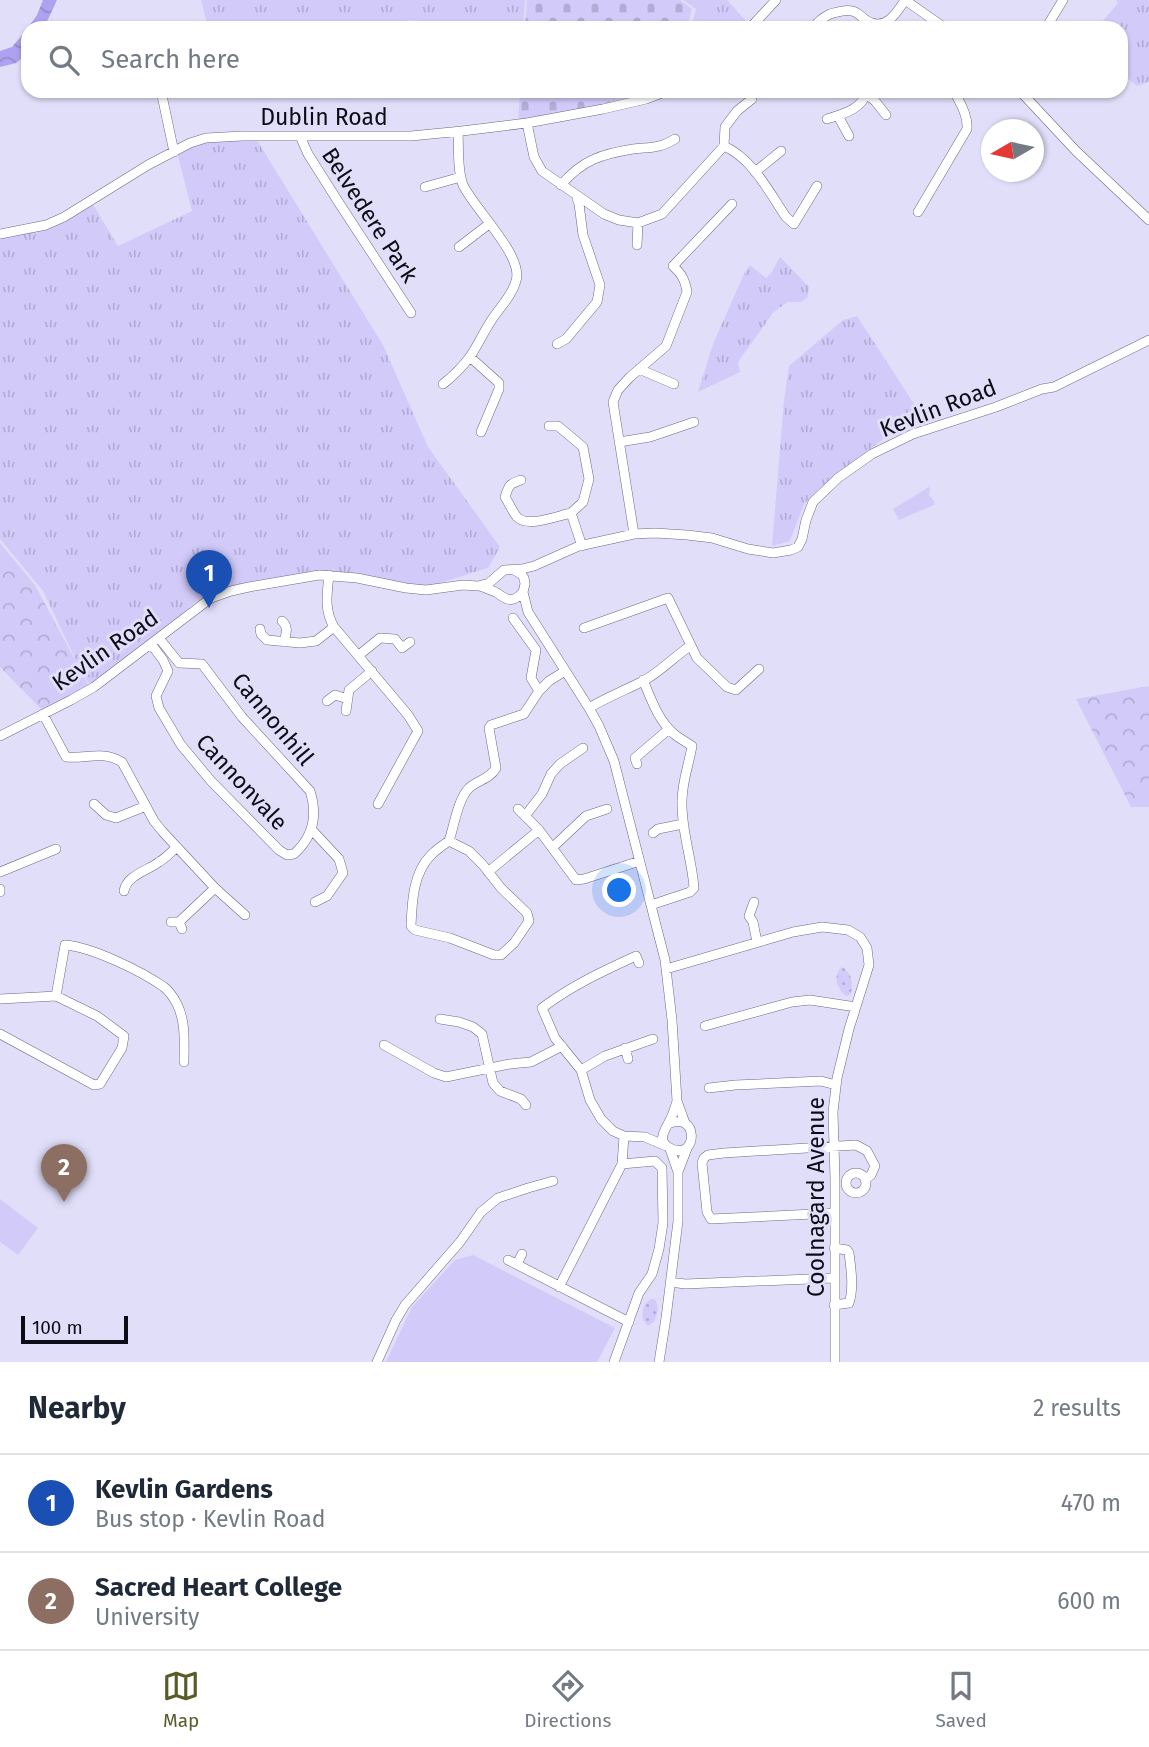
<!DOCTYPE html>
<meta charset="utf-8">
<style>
:root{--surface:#fff;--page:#f6f6f7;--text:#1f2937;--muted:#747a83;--line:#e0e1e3;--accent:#595b28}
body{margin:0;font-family:"Fira Sans",sans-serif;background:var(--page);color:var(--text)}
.compass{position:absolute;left:981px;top:119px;width:63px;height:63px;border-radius:50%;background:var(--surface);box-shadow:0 2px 5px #0004;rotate:261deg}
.scale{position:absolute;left:21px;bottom:18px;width:107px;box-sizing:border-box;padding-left:7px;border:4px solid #0d0b16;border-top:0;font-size:19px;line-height:24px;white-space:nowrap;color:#0d0b16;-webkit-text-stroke:5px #e1def9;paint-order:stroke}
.you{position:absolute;left:620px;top:891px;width:24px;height:24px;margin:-18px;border:5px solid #fff;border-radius:50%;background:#1a73e8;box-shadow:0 0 0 10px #1a73e833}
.badge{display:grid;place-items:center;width:46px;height:46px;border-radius:50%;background:var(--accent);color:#fff;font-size:23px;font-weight:700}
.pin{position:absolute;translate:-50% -58px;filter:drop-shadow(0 2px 4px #0008)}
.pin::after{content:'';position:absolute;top:37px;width:24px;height:21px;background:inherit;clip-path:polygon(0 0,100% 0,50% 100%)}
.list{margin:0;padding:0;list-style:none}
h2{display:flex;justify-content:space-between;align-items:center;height:91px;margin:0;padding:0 28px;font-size:30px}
h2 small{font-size:23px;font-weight:400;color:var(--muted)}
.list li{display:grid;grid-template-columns:46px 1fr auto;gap:21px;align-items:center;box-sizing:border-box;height:98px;padding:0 28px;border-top:2px solid var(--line)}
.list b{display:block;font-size:26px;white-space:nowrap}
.list p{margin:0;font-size:23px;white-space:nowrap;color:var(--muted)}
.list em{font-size:23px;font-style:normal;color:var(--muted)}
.icon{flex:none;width:38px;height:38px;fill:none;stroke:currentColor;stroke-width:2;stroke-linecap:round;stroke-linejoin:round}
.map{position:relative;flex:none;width:1149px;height:1362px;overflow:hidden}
.search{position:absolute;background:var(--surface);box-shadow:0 2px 5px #0004;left:21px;right:21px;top:21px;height:77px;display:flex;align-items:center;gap:18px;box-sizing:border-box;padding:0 24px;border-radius:21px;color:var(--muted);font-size:26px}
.sheet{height:287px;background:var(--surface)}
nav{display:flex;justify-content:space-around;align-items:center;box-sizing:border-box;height:98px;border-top:2px solid var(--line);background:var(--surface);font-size:19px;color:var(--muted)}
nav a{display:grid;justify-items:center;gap:4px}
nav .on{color:var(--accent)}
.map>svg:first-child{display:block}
.grass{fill:url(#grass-tufts)}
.forest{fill:url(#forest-crowns)}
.cemetery{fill:url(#cemetery-stones)}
.park{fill:url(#park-dots)}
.pitch{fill:#d2cbfa}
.water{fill:url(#water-waves)}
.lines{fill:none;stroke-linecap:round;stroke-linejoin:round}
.minor-casing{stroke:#6c6885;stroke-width:10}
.minor{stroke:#fff;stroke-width:9}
.labels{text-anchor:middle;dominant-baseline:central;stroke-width:6;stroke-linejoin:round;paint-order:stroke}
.street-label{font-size:23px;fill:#0d0b16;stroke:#e1def9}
</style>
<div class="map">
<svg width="1149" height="1362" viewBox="0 0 1149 1362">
<defs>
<pattern id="grass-tufts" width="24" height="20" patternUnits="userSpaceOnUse" patternTransform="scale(1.75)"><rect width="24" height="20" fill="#d2cbfa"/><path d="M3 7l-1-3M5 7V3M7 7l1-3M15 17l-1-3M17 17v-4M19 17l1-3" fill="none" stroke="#b3add6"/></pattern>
<pattern id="forest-crowns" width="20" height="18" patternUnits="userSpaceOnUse" patternTransform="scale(1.75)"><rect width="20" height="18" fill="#d2cbfa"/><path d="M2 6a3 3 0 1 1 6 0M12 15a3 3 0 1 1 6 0" fill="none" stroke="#b3add6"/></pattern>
<pattern id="cemetery-stones" width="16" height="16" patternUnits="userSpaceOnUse" patternTransform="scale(1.75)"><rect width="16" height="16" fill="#d2cbfa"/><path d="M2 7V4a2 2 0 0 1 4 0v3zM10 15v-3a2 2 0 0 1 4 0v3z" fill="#b3add6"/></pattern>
<pattern id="park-dots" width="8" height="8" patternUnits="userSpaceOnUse" patternTransform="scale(1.75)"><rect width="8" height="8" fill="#d2cbfa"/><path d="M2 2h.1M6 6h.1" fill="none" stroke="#b3add6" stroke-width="1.8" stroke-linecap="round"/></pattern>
<pattern id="water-waves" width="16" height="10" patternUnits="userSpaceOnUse" patternTransform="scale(1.75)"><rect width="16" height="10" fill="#aea2f0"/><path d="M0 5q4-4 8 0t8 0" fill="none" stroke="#948acd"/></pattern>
</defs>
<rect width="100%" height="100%" fill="#e1def9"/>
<!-- grass -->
<path class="grass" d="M201,0H525L523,28L408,20L406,28H208Z
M683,0H727L746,21L738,28H691L696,9Z
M1116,0H1149V82L1137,86L1122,74L1121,28H1097L1118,3Z
M255,137L383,345L428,447L500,547L488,568L443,582L427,586L372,578L343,573L323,571L307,572L212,593L195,602L157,636L91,685L84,677L43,591L0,539V234L24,231L91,201L118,246L192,211L177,152L190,143Z
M780,257L809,287L808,297L801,302H787L773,313L738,362L740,372L698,392L713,344L745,272L750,265L766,278L771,273Z
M857,316L916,407L895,421L896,428L892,432L821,487L804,504L790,541L772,546L784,400L789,366L843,320Z"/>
<!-- forest -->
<path class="forest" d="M0,543L35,585L90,688L44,712L0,667Z
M1149,686V807H1131L1076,699Z"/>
<!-- cemetery -->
<path class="cemetery" d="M527,0H680L692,9L687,28H525Z
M520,91H657L621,102L518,122Z"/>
<!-- park -->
<path class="park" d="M842,967C852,973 853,983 851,994L846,996C837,988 832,976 842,967Z
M652,1299L655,1300C660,1307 657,1315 654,1322L648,1326L643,1320C642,1312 642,1303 652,1299Z"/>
<!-- pitch -->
<path class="pitch" d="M929,487L930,489L929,495L934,501V505L899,520L893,509Z
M0,1199L38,1228L18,1255L0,1242Z
M473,1255L615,1328L597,1362H386L412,1307L455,1260Z"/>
<!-- water -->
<path class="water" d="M43,0H57L44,28H28L37,15Z
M28,28V53L16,63L0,67V51L12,47Z"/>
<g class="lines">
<!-- minor casing -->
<g class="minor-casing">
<path id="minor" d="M905,0L945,28
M750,28L776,0
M813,28C818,21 822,18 830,14C837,12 845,9 852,11C858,12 861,17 866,20C884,33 897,13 905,0
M1046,28L1063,0
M161,91L174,152
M1020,91L1076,151L1149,220
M866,94L875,101L886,115
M838,116L849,136
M827,119C843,114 863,109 867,91
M527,123L534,157L542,171L604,214L619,220L638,223L662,214L724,146
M300,136L308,154L339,203L411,313
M724,146C753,159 769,192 786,217L794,224L817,186
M724,146L725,127L737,111L752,99
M755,172L781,151
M561,185C582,160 602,154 633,149C652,147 658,149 675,139
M425,187L461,177
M918,212L967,129C968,115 960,103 954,91
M0,234L46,225L64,217L148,165L190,143L206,138L242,136H411L462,131L527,123L603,109L646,99L667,91
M637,245L638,223
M459,247L489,224
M557,344L566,339L597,302L600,285L583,235L579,204L576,195
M470,357L499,383V389L481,432
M639,369L674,384
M443,384C452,377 462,367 469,358C477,347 483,333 491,321C499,308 512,296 516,281C524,256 475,210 463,185C457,169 459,148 458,132
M549,426H558L583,447L589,479L583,502L571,513L582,546
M619,442L650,437L694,422
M521,480C510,484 509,484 505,497C509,503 512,511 517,517C527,528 557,516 571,513
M634,534L613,402L618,390L630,377L666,346L687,292C685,280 682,274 673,266L732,204
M514,570L521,574L524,578L525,584L523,592L528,612L589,708L599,726L614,761L665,960L672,1020L677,1101L685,1123
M329,575C327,594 324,610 334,627L408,715L418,731L378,804
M480,586C485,588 492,590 497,593C508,601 513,603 523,592
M513,618L536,650L531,678L539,691
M282,621C289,627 286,634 284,642
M584,628L668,598L697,658L727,687L736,690L759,669
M260,629L261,634L267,640L300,643L316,641L334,627
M151,644L163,660L168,671L156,696L159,708L181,745L211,781L279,850L287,855L294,854C313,837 318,816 310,791L242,717L202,664L179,663L159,638
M359,655L380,638L395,639L402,648L410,642
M643,680C651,699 658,720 674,734C679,738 686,742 692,746C689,764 682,782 682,801C681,830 692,859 694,888L690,892L651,905
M327,701L335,695L348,699
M589,708C607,697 626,690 645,680C662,670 674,657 690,646
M346,711L349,690L372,671
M43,714L66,757C87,759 102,750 122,762L154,821L162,831L215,888L245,915
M0,736L71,700L94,687L211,598L231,591L249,587L319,575L357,578L406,588L426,590L463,585L478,586L489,583L504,570L522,569L534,566L579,546L634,534L655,533L687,535L712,538L748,549L773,553L791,550L798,547L802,539L806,520L813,502L838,478L872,454L913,434L996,407L1042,389L1054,387L1149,340
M637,764L635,758L669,729
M94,804L106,815L116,818L146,806
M518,809L539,830L576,880L584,879L640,861
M525,816L542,794L551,774L560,764L583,748
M311,829L339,859L343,873L327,896L315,902
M653,833L658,829L683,824
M449,841L469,851L483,865L501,888L527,913L529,921L514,943L501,955H494L450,938L415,930L411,926C412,902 413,873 431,855C436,850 443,845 449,841Z
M449,841C454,826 458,799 469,788C478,780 490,779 496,768L489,728L491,725L524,714L539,691L549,681L565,671
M553,847L586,816L607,809
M0,872L56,849
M488,872L539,830
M0,889V892
M124,891C127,875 147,871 159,862C166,858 171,852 177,847
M754,902L749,916L753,922L757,942
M171,922H179L182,929
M179,922L215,888
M639,963L636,956C603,971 571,986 542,1008L555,1038L581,1070L590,1100L601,1119L613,1131L624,1136L645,1137L666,1146
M666,969L793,932L822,927L848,930L860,937L867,948L869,965L849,1029L837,1078L833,1112L835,1179V1362
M56,996L65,945C92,947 141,971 164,987C169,991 174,998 177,1004C186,1022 184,1043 184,1062
M0,999L56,996L97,1016L124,1036L122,1048L100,1084L94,1085L0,1034
M440,1019L459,1022L473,1027L482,1034L493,1083L500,1091L521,1099L526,1105
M705,1026L792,1002L810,1000L856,1007
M384,1045L434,1073L446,1077L510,1064L531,1062L562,1046
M625,1048L628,1059
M581,1070L605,1056L653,1039
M709,1088L735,1085L821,1081L836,1085
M668,1124C699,1110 698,1160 672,1149C656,1143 664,1131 669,1122C673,1115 675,1108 677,1101
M678,1172L688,1146
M846 1183a10 10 0 1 1 20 0a10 10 0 1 1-20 0Z
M835,1213L711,1219L707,1212L702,1163L704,1158L708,1155L724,1153L856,1145L867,1151L875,1166L871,1175L865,1180
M508,1260L629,1322
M517,1264L522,1254
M671,1282L685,1284L834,1278
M559,1287L622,1164L624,1136
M834,1305L849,1303C854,1289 851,1268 849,1253L847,1250L834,1248
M377,1362L396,1320L405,1305L460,1242L481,1212L498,1198L528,1188L553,1181
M614,1362L639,1293L652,1274L659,1249L663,1223L662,1168L655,1161L622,1164
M659,1362L666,1318L678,1221V1172L670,1149"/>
</g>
<!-- minor -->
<use href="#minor" class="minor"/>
</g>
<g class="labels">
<!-- street labels -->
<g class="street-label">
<text x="324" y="117">Dublin Road</text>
<text transform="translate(370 215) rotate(57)">Belvedere Park</text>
<text transform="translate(938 408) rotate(-21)">Kevlin Road</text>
<text transform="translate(105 650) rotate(-35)">Kevlin Road</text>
<text transform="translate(273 719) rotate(50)">Cannonhill</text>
<text transform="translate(242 782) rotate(47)">Cannonvale</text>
<text transform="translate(816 1197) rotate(-90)">Coolnagard Avenue</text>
</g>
</g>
</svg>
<svg class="compass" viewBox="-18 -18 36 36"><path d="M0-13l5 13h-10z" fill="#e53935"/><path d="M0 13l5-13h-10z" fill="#747a83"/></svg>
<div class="scale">100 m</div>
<div class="you"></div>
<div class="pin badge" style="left:209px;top:608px;background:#1a4fb4">1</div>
<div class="pin badge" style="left:64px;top:1202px;background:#8d6e63">2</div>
<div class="search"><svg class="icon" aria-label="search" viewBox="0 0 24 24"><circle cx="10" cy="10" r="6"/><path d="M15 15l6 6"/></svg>Search here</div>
</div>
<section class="sheet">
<h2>Nearby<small>2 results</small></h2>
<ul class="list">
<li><span class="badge" style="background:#1a4fb4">1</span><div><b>Kevlin Gardens</b><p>Bus stop · Kevlin Road</p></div><em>470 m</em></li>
<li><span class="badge" style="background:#8d6e63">2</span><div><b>Sacred Heart College</b><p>University</p></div><em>600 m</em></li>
</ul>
</section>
<nav>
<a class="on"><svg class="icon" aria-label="map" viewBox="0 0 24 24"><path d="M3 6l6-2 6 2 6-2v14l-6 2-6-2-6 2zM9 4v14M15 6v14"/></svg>Map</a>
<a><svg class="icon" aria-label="directions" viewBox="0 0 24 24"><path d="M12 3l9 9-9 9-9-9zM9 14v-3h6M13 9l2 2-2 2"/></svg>Directions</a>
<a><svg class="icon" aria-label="saved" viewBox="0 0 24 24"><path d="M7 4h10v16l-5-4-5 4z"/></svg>Saved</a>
</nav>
